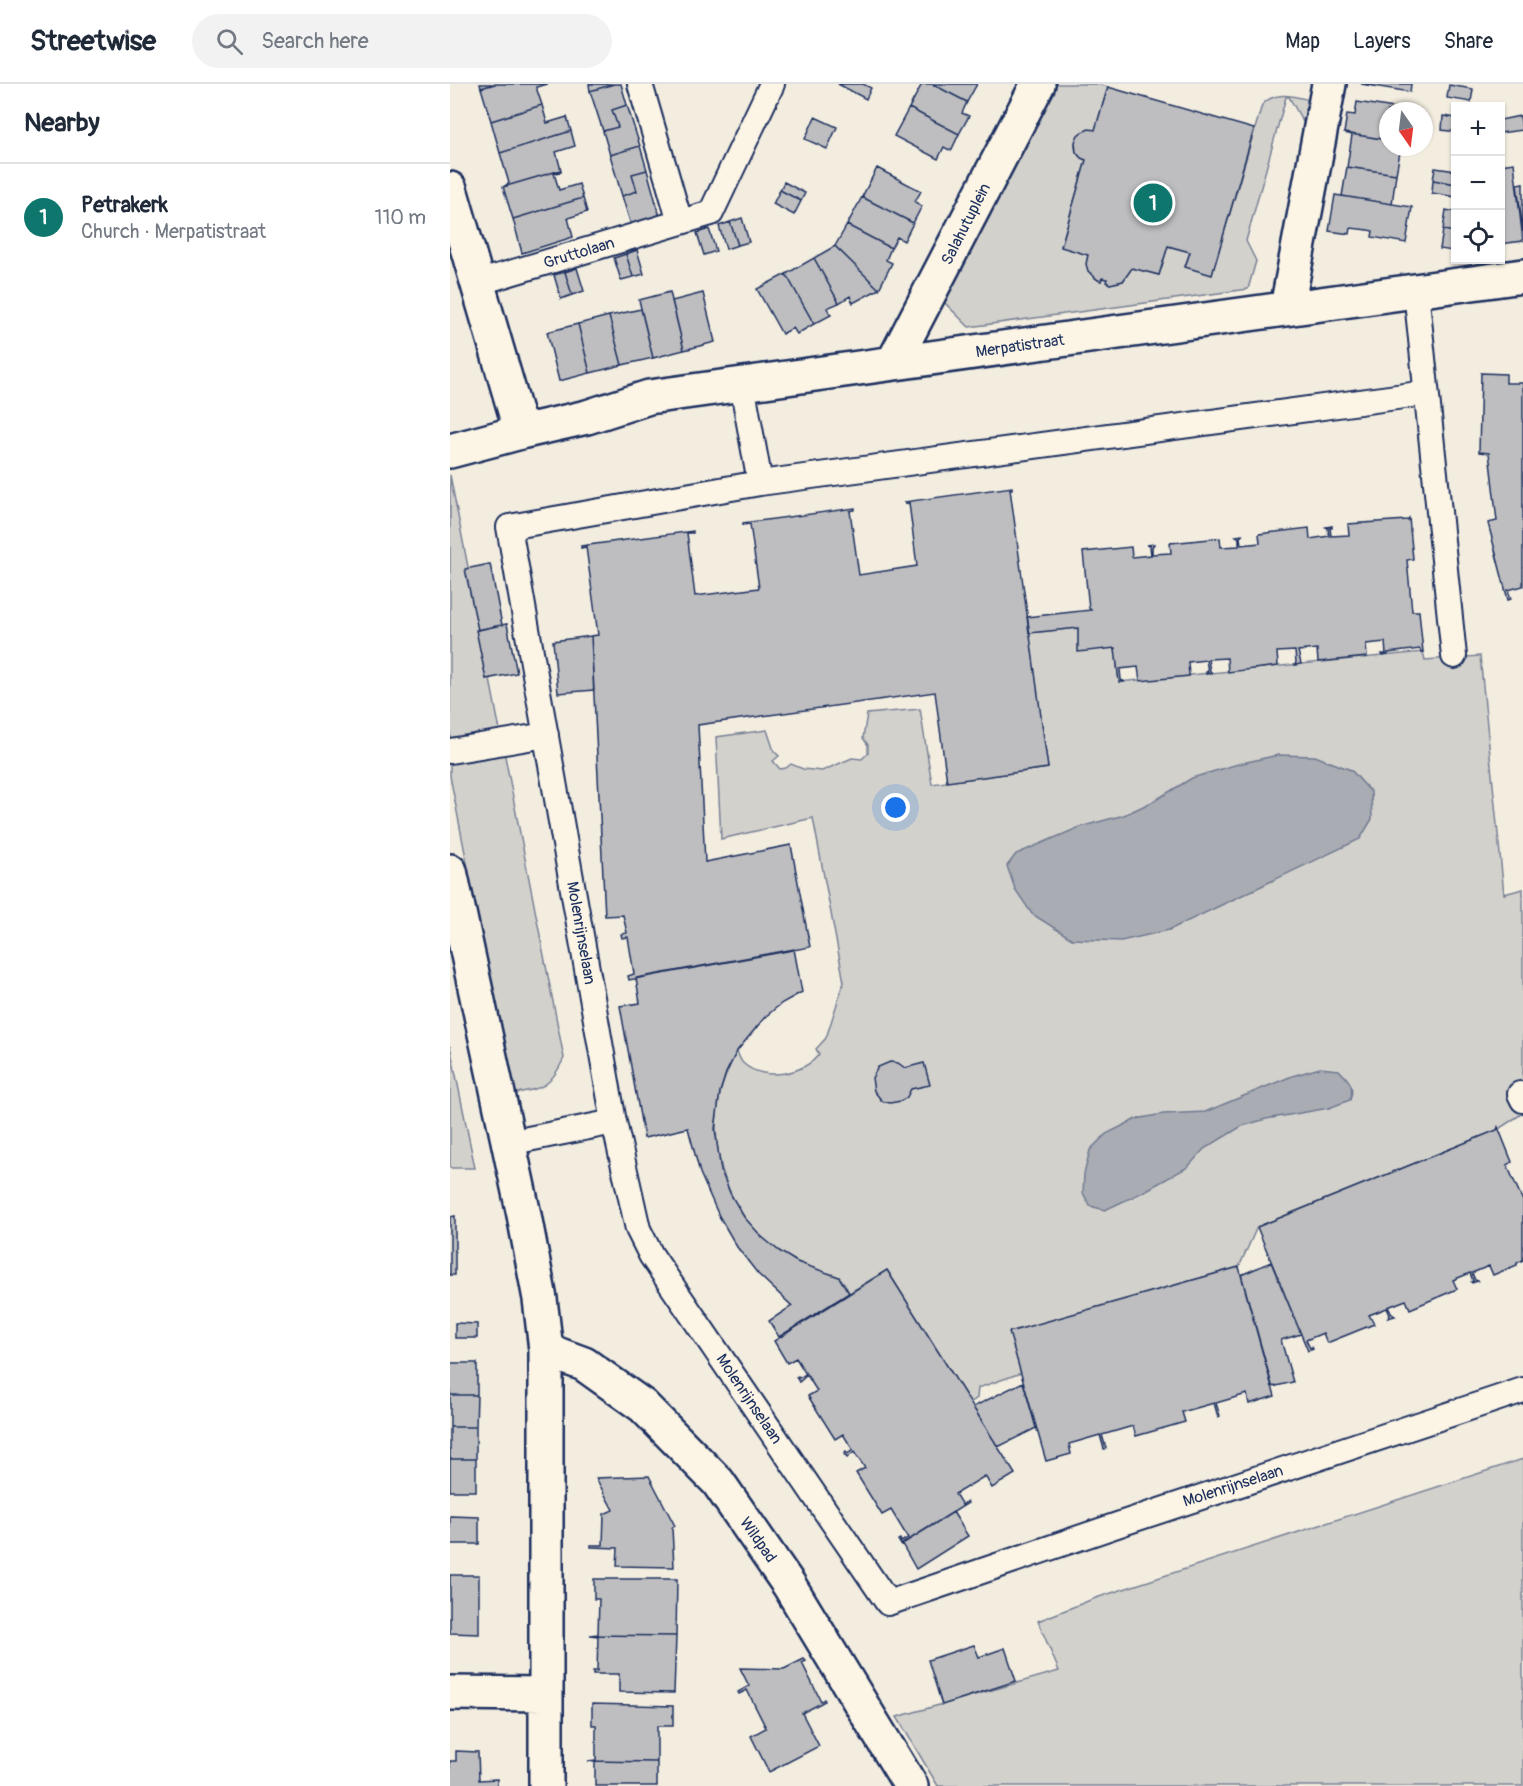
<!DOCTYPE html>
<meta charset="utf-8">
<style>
:root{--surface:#fff;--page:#f2f2f3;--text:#1f2937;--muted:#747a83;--line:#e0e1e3;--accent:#0f766e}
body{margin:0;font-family:Pangolin,sans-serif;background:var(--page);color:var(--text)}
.controls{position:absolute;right:18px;top:18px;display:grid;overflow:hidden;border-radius:0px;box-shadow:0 2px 4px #0004}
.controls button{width:54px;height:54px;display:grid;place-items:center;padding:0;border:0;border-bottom:2px solid var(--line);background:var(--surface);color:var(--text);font:30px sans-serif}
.compass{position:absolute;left:929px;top:18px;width:54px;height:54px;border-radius:50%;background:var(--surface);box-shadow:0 2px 4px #0004;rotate:166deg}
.you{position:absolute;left:446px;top:724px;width:21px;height:21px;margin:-15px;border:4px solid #fff;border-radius:50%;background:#1a73e8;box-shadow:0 0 0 9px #1a73e833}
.badge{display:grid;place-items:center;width:39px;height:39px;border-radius:50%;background:var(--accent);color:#fff;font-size:20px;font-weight:700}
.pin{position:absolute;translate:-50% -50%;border:3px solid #fff;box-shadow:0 2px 6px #0006}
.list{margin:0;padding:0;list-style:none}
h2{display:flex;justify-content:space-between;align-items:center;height:78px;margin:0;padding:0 24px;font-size:26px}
h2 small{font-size:20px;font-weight:400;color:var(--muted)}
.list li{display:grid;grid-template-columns:39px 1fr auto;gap:18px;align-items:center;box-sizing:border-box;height:108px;padding:0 24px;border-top:2px solid var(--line)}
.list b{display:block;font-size:22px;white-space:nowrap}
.list p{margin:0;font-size:20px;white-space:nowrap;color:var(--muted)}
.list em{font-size:20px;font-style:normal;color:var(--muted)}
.icon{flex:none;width:33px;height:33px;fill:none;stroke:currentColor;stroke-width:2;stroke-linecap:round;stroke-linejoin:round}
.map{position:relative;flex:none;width:1073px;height:1702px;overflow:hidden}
header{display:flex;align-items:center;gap:36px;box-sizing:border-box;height:84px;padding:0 30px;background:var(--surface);border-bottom:2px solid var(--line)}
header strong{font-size:28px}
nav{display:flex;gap:33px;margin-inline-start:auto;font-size:21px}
.search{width:420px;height:54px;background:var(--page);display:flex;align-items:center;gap:15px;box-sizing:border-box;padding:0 21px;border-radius:33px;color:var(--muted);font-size:22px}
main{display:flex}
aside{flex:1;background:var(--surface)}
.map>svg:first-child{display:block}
.green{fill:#d3d1cc;stroke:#778095;stroke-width:1.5}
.water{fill:#a9acb3;stroke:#707a91;stroke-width:1.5}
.building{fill:#bebec0;stroke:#1b2f5e;stroke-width:1.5}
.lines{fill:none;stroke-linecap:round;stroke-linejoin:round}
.service-casing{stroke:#1b2f5e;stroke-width:28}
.minor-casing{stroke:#1b2f5e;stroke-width:38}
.service{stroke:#fcf5e5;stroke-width:24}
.minor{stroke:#fcf5e5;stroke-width:33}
.labels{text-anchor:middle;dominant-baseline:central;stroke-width:4.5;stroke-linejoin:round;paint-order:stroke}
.street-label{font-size:16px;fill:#1b2f5e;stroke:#fcf5e5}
</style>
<header>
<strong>Streetwise</strong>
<div class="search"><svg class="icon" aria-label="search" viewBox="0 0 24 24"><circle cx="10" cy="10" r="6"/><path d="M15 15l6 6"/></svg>Search here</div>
<nav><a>Map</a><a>Layers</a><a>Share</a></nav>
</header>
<main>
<aside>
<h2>Nearby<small></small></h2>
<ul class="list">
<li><span class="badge">1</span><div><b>Petrakerk</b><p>Church · Merpatistraat</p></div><em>110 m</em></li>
</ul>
</aside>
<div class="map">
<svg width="1073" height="1702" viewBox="0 0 1073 1702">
<rect width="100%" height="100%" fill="#f3ede0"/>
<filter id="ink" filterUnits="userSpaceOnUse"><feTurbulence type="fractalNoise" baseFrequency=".0167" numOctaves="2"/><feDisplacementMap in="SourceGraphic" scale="12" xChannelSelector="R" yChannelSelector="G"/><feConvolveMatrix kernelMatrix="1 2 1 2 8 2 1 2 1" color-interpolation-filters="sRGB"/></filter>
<g filter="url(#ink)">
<!-- green -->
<path class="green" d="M605,0H647L658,3L645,46C625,43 616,69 636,76L611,162L638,171C635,183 639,193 651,197L652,194L657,195L660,200L673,197L682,184L709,191L718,162L740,168L735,182L762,190L812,21C827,5 845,13 865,17L857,45L839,13H836L796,157L806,177L798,205L519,243L493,217Z
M0,391L114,974C100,1004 93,1004 62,1010L0,692Z
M628,544L629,567L665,564L669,598L973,568L975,576L1030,572L1054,810L1073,805V1029L1047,1046L807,1143L789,1183L560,1248L571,1289L528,1304L527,1314L520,1319L437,1186L399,1209C397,1205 394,1197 390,1194C385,1189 374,1189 368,1187C355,1182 342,1176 331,1168C279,1135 257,1068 270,1010C273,995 280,981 287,967C289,972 290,977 294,980C314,998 355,990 369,970L366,965L376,954L394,898L363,734L271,755L266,653L317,646L324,667L329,672L323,677L330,685L336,684L341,680L353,685L372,687L402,674L412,675L418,669V661L413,654L417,630L470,625L482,700L598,684L579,549Z
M0,962L25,1084H0Z
M1073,1375V1702H488L447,1633L609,1587L588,1537L643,1515Z"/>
<!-- water -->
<path class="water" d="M828,671L865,672L901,686L921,708L922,735L910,755L719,846L671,857L622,855L582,830L565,805L557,782L566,770L630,743L674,731L704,717L742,694L788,680Z
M870,984L889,986C899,996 905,1002 900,1016L879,1024L816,1035L792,1042L754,1065L738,1083L693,1108L655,1126L640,1122L633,1109L634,1090L640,1066L656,1050L686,1035L713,1030L755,1028L842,992Z"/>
<!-- building -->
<path class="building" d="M30,0H45L31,4Z
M45,0H98L86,3L92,21L41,37L31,4Z
M139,0H164L140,7Z
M164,0H171L177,21L162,26L168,43L153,47L140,7Z
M388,0H413L421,4L416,15Z
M472,0H482L517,18L512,29L519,32L509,50L459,24Z
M482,0H527L517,18Z
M911,0H961L960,8Z
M999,1L1023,5L1021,18L997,14Z
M658,3L804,45L762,191L735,183L740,168L718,162L709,191L682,184L673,197L660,200L656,198L657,195L652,194L651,197L648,196L638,187L636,180L638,171L611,163L636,76L631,74L626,68L625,58L628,51L632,48L639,45L645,46Z
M907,18L956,26L938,27V56L894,49L897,30L905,31Z
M92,21L97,39L117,33L121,47L50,69L41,37Z
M177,21L190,62L160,71L153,47L168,43L162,26Z
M459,24L509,50L501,67L494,63L488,75L444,52Z
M993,32L1006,34V48L992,46Z
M1070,32L1072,46L1050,49V36Z
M365,33L387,43L377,65L355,55Z
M121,47L125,62L106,68L111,86L53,103L59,99L50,69Z
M894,49L938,56V63H951L946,90L897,83L902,51Z
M190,62L197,86L182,90L187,107L172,112L160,71Z
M1064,79L1073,157L1050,160V81Z
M897,83L946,90L942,120L892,112Z
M427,84L471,107L465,118L472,122L463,139L412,113Z
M985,84L1006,87V100L983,96Z
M111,86V88L104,89L109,106L129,100L133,114L63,135L53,103Z
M197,86L210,133L181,141L172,112L187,107L182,90Z
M983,96L1006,100V113L982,109Z
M334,98L355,109L351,117L330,106Z
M1073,99V148L1067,100Z
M330,106L351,117L344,131L323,120Z
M885,111L962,123L956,159L922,153L923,147L918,146L901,144L900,150L879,147Z
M412,113L463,139L454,157L447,153L441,164L397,141Z
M133,114L137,128L118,134L123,153L72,169L63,135Z
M996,126L1006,128L1005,148L993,146Z
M292,134L299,158L288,161L280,138Z
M280,138L288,161L276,165L269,142Z
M397,141L441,164L436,176L442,179L429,205L385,162Z
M259,145L266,167L254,171L247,149Z
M993,146L1005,148L1002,167L990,165Z
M385,162L429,205L403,219L400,212L389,219L364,174Z
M187,166L194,190L183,193L176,170Z
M176,170L183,193L171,196L164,174Z
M364,174L389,219L377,224L381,231L364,240L336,190Z
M127,184L134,207L122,211L115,188Z
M115,188L122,211L111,215L104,191Z
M336,190L364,240L347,250L343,244L332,250L307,205Z
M220,208L234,266L203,274L189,216Z
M253,209L265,258L234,266L222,217Z
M191,225L203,274L172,281L159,232Z
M159,232L172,281L140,289L128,240Z
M128,240L140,289L109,297L97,248Z
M1031,289L1056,290V299H1073V502L1058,506L1061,515L1058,516L1038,439L1047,437L1039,369L1029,368Z
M562,403V405H560L598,684L497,698L485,608L248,641L255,778L341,761L360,863L179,896L178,892L184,890L178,853L172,854L171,850L177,849L173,831L155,832L141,552L148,551L136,463L131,464V462L243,447V449H237L245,512L309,504L300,440L293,441V439L405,424V426L400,427L409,491L467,482L459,419L455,420L454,418Z
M959,434L963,475L957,476L962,527H969L973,568H971L970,565L938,569V571L933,572L932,570H936L935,558L916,560L917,573L868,578L867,565L848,567L851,580L845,581L846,578L845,567L827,568L828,582L778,588L777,574L758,575L760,587L762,589L756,590V588H758L756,576L738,578L739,592L690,597L688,583L670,585L671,596L675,598H669L665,564L628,568V544L579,549L577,533L641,526L639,524L633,468L681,463L682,473L701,471L700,462L697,461L704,460L702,463V470L721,469L720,459L770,454L771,463L789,462V454L786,452L793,451L790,453L791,461L810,459L809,450L859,444L860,455L879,452L878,444L876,443L882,442V444H880L881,452L899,451L898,440L957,436Z
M40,480L52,541L28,546L15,485Z
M57,540L67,589L36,595L26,546Z
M141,552L144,606L108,609L103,557Z
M344,865L352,908L332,919L315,933L287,967L276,989L270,1008L265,1045L271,1087L281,1111L294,1133L312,1153L329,1167L347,1178L389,1193L399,1209L329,1253L319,1237L342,1222L308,1190L287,1163L269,1132L250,1089L238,1044L194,1054L170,922L190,919L186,894Z
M440,978L448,979L455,984L474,979L480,1001L461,1005L457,1013L451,1017L440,1019L432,1017L424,1007L422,994L428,983Z
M1048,1043L1062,1078L1057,1081L1073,1117V1176L1067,1179V1181L1043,1191L1039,1182L1022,1189L1025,1196L1028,1197L1022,1199L1021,1198L1023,1197L1020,1189L1003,1196L1007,1205L960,1225L956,1216L938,1223L942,1230L945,1232L938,1234L940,1231L937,1224L919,1231L924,1240L877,1259L873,1249L856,1256L860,1264L862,1263L863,1265L858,1267L807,1143L1017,1058L1047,1046Z
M5,1132V1191H0V1133Z
M821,1178L851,1250L831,1256L843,1298L822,1303L791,1191Z
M789,1183L825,1312L799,1320L797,1310L766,1319L770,1332L768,1333L764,1319L732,1328L735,1338L686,1352L683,1342L652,1351L656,1364L654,1365L650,1351L619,1360L621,1370L596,1377L559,1248Z
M437,1186L565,1390L542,1404L535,1392L505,1410L512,1421L517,1417L518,1419L451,1461L448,1456L450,1455L451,1458L458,1454L441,1426L432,1431L406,1389L415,1384L404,1368L397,1374L394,1370L396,1368L397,1370L403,1366L393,1350L385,1355L358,1312L367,1307L357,1291L349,1298L346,1293L348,1292L349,1294L356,1290L346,1274L337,1279L324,1257Z
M5,1239L27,1240V1254H5Z
M0,1279H27V1311H0Z
M573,1298L586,1344L548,1363L523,1323Z
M0,1311H27L26,1343H0Z
M0,1343H26V1375H0Z
M0,1375H26V1407H0Z
M199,1392L225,1442L222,1444L224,1483L167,1482L168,1464L141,1463V1461H153L154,1430L163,1426L146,1394Z
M503,1428L518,1452L466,1485L452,1460Z
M0,1432L29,1433V1460H0Z
M0,1491H29V1550L0,1549Z
M144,1495H227L226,1552L140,1551L148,1550L149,1515H144Z
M140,1551L226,1552L224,1609L169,1608V1590H143V1587H147L148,1552Z
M524,1561L529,1573L555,1564L566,1597L492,1621L478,1576Z
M354,1575L356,1577L352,1579L371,1617L374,1615L375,1617L352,1629L369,1662L319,1688L301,1652L316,1644L297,1606L289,1610L288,1608L299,1602L290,1584L334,1585Z
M142,1620L223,1622V1642H207V1678L138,1677L146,1676V1641H142Z
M6,1667L28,1668L29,1696L47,1695V1702H0V1677H6Z
M138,1677L207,1678V1702H145V1678Z"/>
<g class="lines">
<!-- service casing -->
<g class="service-casing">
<path id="service" d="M190,0L230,138
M27,199L261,129L322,0
M966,207L1004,572
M292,300L310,399
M976,309L310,399L59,443L164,1038L188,1145L201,1171L438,1519L676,1438L1073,1306
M0,667L96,651
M1070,1010L1073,1016
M58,1059L164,1038"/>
</g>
<!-- minor casing -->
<g class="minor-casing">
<path id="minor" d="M0,105L71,348
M837,224L879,0
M443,279L588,0
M0,367L71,348L137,333L199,313L1073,192
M0,787L74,1131L90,1215L96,1266V1702
M96,1266L134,1280L193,1322L268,1398L339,1501L461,1702
M0,1609L96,1610"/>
</g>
<!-- service -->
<use href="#service" class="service"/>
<!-- minor -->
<use href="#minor" class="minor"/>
</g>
</g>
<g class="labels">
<!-- street labels -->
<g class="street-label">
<text transform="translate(516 140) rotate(-63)">Salahutuplein</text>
<text transform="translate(129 169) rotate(-17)">Gruttolaan</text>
<text transform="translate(570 262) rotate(-8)">Merpatistraat</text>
<text transform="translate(131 849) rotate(80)">Molenrijnselaan</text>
<text transform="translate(299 1315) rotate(56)">Molenrijnselaan</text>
<text transform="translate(783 1402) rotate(-18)">Molenrijnselaan</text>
<text transform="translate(308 1456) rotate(55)">Wildpad</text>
</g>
</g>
</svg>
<div class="controls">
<button>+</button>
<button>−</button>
<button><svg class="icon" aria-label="locate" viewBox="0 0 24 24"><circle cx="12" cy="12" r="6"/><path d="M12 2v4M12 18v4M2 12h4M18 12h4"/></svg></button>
</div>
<svg class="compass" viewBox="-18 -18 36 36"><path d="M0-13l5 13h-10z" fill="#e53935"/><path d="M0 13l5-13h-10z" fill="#747a83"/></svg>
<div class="you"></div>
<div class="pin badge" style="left:703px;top:119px">1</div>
</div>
</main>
